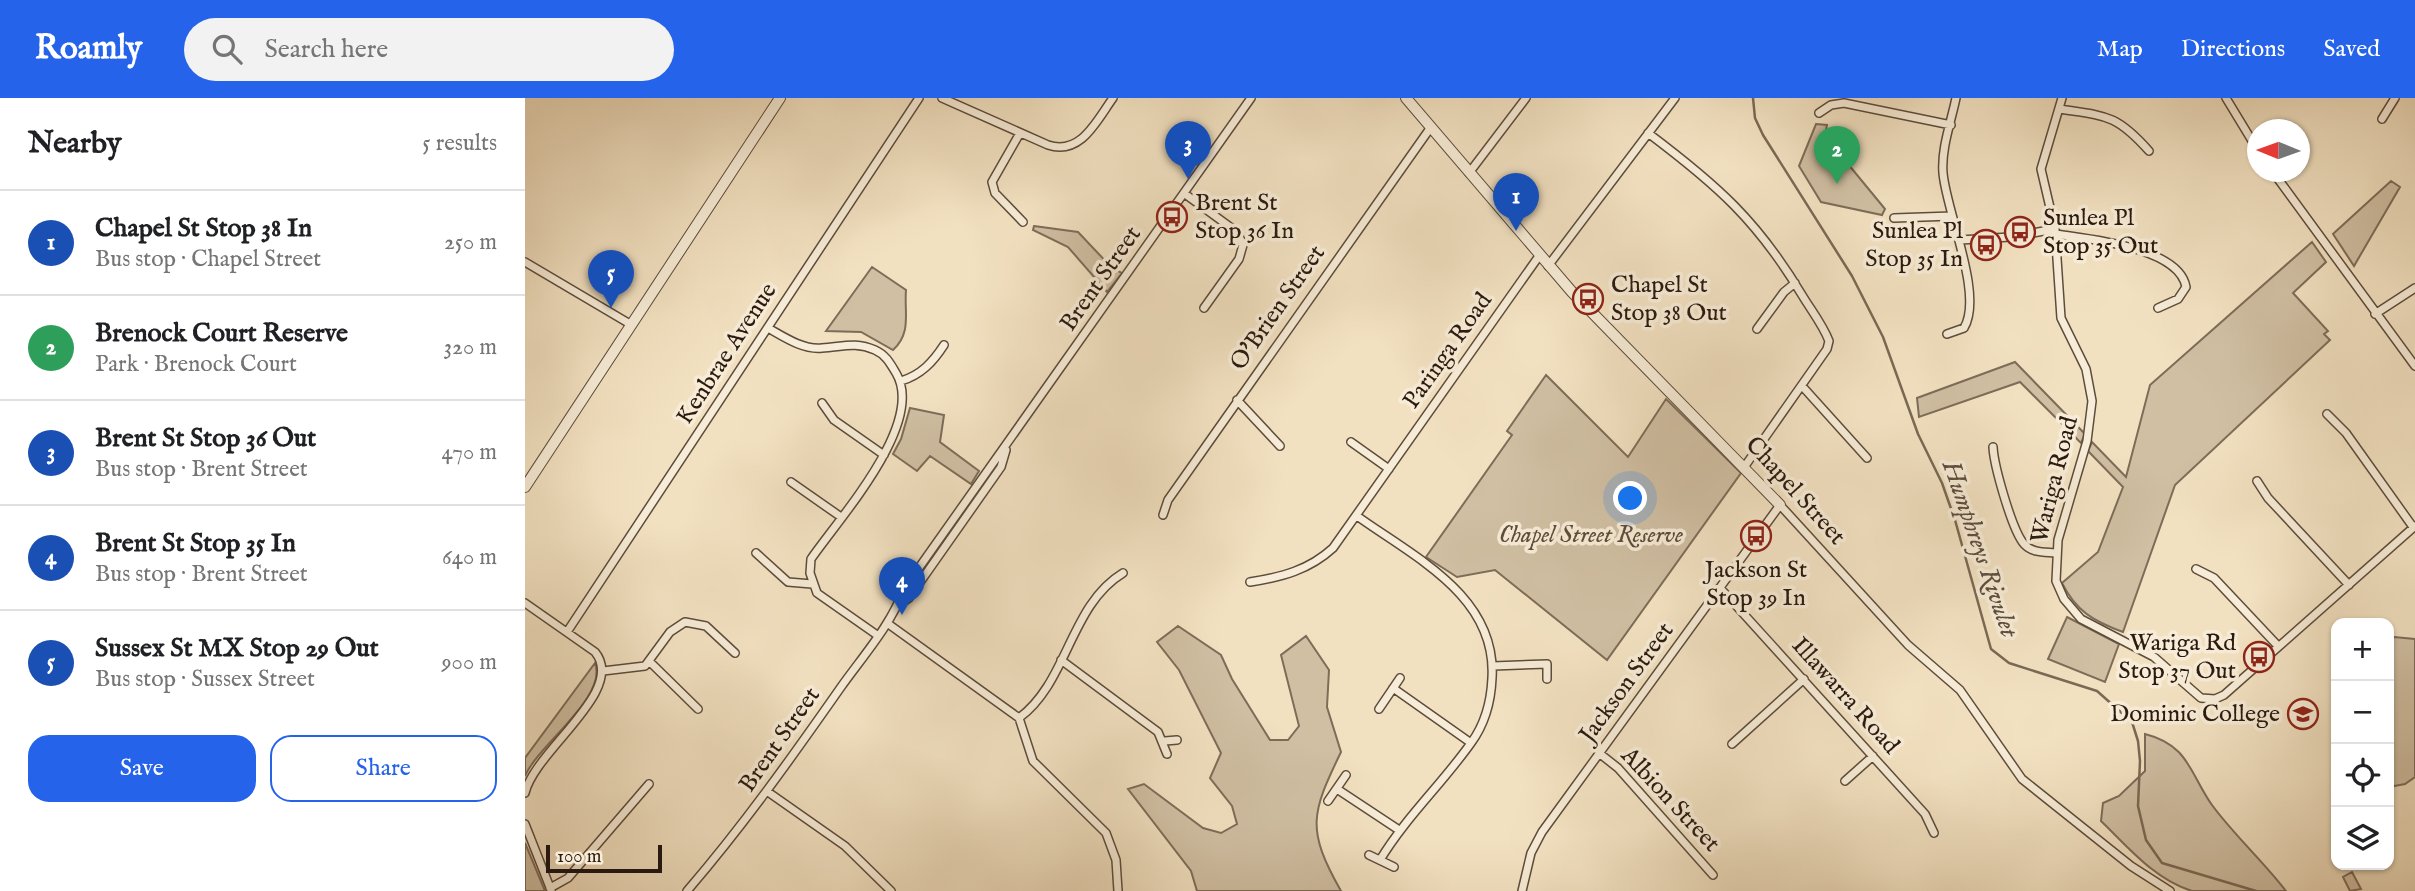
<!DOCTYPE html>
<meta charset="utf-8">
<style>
:root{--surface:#fff;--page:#f2f2f2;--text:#202124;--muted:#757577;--line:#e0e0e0;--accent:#2563eb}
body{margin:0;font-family:"IM FELL English",serif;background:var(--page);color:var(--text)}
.controls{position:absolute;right:21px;bottom:21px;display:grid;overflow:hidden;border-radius:14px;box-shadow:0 2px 5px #0004}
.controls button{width:63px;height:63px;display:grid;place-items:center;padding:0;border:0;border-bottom:2px solid var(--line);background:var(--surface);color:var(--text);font:35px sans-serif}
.compass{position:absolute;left:1722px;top:21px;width:63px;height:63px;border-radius:50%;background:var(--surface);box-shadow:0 2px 5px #0004;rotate:271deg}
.scale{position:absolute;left:21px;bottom:18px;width:116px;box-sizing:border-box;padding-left:7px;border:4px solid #2b1a0f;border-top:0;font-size:19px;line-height:24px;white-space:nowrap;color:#2b1a0f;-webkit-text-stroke:5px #f7ecd7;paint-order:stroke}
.you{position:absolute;left:1106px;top:401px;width:24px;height:24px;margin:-18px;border:5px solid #fff;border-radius:50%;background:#1a73e8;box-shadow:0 0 0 10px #1a73e833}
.badge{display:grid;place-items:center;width:46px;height:46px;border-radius:50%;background:var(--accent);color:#fff;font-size:23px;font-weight:700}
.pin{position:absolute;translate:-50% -58px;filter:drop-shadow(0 2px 4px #0008)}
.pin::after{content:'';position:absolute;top:37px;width:24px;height:21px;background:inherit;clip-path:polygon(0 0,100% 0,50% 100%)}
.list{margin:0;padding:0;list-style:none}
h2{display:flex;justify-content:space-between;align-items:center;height:91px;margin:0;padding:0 28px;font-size:30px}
h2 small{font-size:23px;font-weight:400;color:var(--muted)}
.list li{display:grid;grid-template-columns:46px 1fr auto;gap:21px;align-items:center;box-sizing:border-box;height:105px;padding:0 28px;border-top:2px solid var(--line)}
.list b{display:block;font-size:26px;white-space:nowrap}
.list p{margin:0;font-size:23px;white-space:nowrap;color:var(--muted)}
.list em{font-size:23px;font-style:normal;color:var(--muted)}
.actions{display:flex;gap:14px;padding:21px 28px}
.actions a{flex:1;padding:16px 0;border:2px solid var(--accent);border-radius:21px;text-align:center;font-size:24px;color:var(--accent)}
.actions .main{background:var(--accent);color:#fff}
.icon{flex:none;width:38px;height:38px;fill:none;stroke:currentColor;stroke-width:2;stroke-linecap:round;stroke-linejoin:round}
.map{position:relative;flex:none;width:1890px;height:793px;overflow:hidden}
header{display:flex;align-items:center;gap:42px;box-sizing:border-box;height:98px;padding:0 35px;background:var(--accent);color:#fff}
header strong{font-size:33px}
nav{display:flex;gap:38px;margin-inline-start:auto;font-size:24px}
.search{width:490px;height:63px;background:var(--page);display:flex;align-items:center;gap:18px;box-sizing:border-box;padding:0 24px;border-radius:38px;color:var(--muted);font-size:26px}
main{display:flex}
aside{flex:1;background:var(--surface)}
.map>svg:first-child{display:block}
.green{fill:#d0bfa3;stroke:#7e6c59;stroke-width:2}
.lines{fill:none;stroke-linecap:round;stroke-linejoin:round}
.stream{stroke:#7a6955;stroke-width:2.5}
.minor-casing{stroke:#5d4c3c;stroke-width:10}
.tertiary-casing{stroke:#5d4c3c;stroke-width:12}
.minor{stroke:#f7ecd7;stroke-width:7}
.tertiary{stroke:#f7ecd7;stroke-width:10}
.labels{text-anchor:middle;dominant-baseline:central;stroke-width:7;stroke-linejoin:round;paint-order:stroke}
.poi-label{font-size:24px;fill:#2b1a0f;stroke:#f7ecd7;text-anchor:start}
.street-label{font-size:24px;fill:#2b1a0f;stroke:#f7ecd7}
.park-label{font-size:24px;font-style:italic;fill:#5d4c3b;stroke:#f7ecd7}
.water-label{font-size:26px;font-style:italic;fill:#5f4e3e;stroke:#f7ecd7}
</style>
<header>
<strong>Roamly</strong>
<div class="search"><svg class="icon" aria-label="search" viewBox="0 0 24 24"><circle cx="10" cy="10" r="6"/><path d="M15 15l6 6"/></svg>Search here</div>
<nav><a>Map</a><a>Directions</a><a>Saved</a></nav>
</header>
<main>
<aside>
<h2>Nearby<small>5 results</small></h2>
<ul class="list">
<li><span class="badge" style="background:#1a4fb4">1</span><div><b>Chapel St Stop 38 In</b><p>Bus stop · Chapel Street</p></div><em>250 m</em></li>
<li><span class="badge" style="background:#2e9e5b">2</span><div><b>Brenock Court Reserve</b><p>Park · Brenock Court</p></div><em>320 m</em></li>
<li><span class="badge" style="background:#1a4fb4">3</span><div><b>Brent St Stop 36 Out</b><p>Bus stop · Brent Street</p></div><em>470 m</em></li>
<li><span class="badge" style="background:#1a4fb4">4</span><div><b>Brent St Stop 35 In</b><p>Bus stop · Brent Street</p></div><em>640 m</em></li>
<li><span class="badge" style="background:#1a4fb4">5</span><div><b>Sussex St MX Stop 29 Out</b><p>Bus stop · Sussex Street</p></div><em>900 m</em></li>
</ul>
<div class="actions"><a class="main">Save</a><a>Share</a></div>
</aside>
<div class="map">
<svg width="1890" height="793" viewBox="0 0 1890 793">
<rect width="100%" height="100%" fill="#f2e1c1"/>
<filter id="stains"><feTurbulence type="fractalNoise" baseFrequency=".00286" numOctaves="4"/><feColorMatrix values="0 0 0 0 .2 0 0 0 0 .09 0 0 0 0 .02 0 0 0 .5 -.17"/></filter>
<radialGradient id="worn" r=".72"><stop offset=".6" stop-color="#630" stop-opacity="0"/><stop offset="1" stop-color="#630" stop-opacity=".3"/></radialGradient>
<!-- green -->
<path class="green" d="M1291,26L1302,27L1297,53L1314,55L1360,111L1357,117L1296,104L1274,68Z
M1866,83L1875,89L1829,168L1808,136Z
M509,128L553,134L587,170L597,175L582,194L543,149L508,132Z
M1787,144L1801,164L1768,195L1803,233L1799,236L1805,242L1650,387L1598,534C1568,523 1551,513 1537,485L1573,454L1598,389L1563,353L1567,344L1601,379L1625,287Z
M347,169L381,192C379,214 387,235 368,252L336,234L301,233Z
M1490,264L1560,336L1556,345L1495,284L1394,319L1392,300Z
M1021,277L1103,359L1141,301L1216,375L1082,562L970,472L932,479L901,459L987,337L982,333Z
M385,310L419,317L415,344L454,373L446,386L405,358L392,373L368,356L376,341Z
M1542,519L1594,546L1580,584L1523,561Z
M653,528L696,557L707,581L745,642H763L774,628L756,557L781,538L804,572L802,609L816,654C786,716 781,731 816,793H672L666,773L603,691L619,686L678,730L696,735L712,726L707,708L685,680L696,655L654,572L632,544Z
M1869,539L1890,541V679L1880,686L1864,689V541Z
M70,565C83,599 13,647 0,678V660Z
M1620,636C1664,647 1665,676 1687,707C1709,737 1738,763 1761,793H1667C1630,782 1603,749 1576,723L1578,705L1594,698L1620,673Z
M0,745L20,793H0Z
M1827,774L1836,791L1825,793L1818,779Z"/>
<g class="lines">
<!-- stream -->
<path class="stream" d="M1228,0L1230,20L1238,37L1327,178L1358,239L1393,336L1417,385L1430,422L1466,551L1484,565L1572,593L1607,624L1613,643L1615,663L1613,708L1621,742L1637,765L1731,793"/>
<!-- minor casing -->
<g class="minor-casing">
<path id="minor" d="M417,0L523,47C556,58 572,22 588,0
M1537,0L1516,71L1530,131L1536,220L1561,271L1567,303L1562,343L1533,442L1531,483L1539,501L1556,521L1629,559L1676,600L1690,601L1699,597L1890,428
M1701,0L1732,51
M1534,11C1581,18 1591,16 1624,53
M1294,15L1306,7L1319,5L1426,27
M1857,21L1870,0
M495,35L467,84L470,95L498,124
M1123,35C1192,87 1232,122 1277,197C1286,212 1298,227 1304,243L1302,251L1220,368
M1748,74L1890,268
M944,75L1001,0
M660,96L712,134L718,147L714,161L679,210
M1369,120L1427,118
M1531,136C1563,141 1654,149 1661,189L1653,201L1633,210
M1435,142L1485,139L1530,131
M0,164L105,226
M1023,168L1150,0
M1850,216L1890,190
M243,230C259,239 278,252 297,250C317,249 330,243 350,252C361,257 365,265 371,275C401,325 315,419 286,461L285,475L292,495L352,537
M1232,231L1259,194L1270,185
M1422,236L1439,230C1459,197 1421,113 1418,75C1416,51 1426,24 1431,0
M376,283C396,277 408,264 419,247
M1277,288L1342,360
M712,302L755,348
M297,305L309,322L359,357
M1802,316L1821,335L1888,429
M826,344L864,371
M1468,349C1469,368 1487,432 1499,446C1507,455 1519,454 1530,455
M1732,383L1743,400L1824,487
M266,384L316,419
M638,417L643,402L906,29
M832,418C889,459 972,498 967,580C966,604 960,626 946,645C917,686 881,719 855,762
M231,455L263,484L287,486
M1671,471L1689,480L1753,548
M725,484C757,479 784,472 808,450L1014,158
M1196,491L1400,716L1409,735
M0,505L70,554C102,593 10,652 0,695
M374,507L384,500L476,369L481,352
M362,525L494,620L508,663L581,735L591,762L593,793
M42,534L394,0
M536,562L633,634L642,656
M125,564L173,611
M968,568L1022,566V581
M78,573L120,568L145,534L160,524L181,528L210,555
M868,590L946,645
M854,611L875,580
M494,620C543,584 545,507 598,475
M640,643L652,642
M1207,646L1279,581
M1074,655L1093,670L1188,777
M1320,683L1348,658
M812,691L874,732
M243,694L320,748L366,793
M803,703L821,677
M0,726L26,792
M844,757L869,769
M25,790L43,780L124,686
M162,793C218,728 267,659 316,589C338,558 366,527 379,491L726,0
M997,793L1006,755L1017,734L1255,407L1383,547L1435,592L1497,681L1606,768L1645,793"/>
</g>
<!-- tertiary casing -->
<g class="tertiary-casing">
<path id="tertiary" d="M881,0L1047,194L1255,407
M0,389L255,0"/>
</g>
<!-- minor -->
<use href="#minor" class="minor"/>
<!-- tertiary -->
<use href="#tertiary" class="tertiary"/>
</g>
<!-- icons -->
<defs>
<g id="bus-ring" transform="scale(1.575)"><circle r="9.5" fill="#f7ecd7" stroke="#8f2418" stroke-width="1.5"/><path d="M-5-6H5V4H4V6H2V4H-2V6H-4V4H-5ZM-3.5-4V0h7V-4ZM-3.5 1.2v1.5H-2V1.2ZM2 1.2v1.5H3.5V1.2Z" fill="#8f2418"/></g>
<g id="school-ring" transform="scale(1.575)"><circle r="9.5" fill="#f7ecd7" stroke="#8f2418" stroke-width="1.5"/><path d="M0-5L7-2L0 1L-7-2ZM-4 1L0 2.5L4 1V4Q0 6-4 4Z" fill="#8f2418"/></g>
</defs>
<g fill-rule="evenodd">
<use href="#bus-ring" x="647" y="119"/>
<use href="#bus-ring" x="1495" y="134"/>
<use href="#bus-ring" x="1461" y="147"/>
<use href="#bus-ring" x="1063" y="201"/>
<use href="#bus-ring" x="1231" y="438"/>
<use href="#bus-ring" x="1734" y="559"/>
<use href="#school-ring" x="1778" y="616"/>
</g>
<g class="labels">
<!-- poi labels -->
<g class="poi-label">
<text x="670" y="105">Brent St<tspan x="670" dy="28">Stop 36 In</tspan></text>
<text x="1518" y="120">Sunlea Pl<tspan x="1518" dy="28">Stop 35 Out</tspan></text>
<text x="1438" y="133" text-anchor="end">Sunlea Pl<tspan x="1438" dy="28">Stop 35 In</tspan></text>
<text x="1086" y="187">Chapel St<tspan x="1086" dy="28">Stop 38 Out</tspan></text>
<text x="1231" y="472" text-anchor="middle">Jackson St<tspan x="1231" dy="28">Stop 39 In</tspan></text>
<text x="1711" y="545" text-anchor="end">Wariga Rd<tspan x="1711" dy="28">Stop 37 Out</tspan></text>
<text x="1755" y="616" text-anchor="end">Dominic College</text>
</g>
<!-- street labels -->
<g class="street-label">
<text transform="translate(576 181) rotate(-55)">Brent Street</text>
<text transform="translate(753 210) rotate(-55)">O'Brien Street</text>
<text transform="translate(923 253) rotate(-55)">Paringa Road</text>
<text transform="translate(202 256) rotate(-57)">Kenbrae Avenue</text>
<text transform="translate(1530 382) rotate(-76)">Wariga Road</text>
<text transform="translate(1270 393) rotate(48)">Chapel Street</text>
<text transform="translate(1102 585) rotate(-54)">Jackson Street</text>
<text transform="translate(1320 598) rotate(48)">Illawarra Road</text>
<text transform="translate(255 642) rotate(-55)">Brent Street</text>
<text transform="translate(1145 702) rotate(47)">Albion Street</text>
</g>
<!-- park labels -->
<g class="park-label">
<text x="1066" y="437">Chapel Street Reserve</text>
</g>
<!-- water labels -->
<g class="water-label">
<text transform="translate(1455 451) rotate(71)">Humphreys Rivulet</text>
</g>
</g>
<rect width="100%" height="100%" filter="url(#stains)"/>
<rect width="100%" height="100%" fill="url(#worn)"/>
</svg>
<div class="controls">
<button>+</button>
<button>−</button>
<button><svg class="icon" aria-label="locate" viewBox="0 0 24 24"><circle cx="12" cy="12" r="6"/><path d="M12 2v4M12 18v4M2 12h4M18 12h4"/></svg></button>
<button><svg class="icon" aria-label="layers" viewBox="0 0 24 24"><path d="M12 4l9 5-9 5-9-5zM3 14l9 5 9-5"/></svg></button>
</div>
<svg class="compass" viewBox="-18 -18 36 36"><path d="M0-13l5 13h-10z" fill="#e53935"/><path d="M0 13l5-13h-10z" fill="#757577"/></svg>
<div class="scale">100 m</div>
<div class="you"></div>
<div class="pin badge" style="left:991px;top:133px;background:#1a4fb4">1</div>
<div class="pin badge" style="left:1312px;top:86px;background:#2e9e5b">2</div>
<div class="pin badge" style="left:663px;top:81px;background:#1a4fb4">3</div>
<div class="pin badge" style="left:377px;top:517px;background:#1a4fb4">4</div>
<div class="pin badge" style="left:86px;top:210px;background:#1a4fb4">5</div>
</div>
</main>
